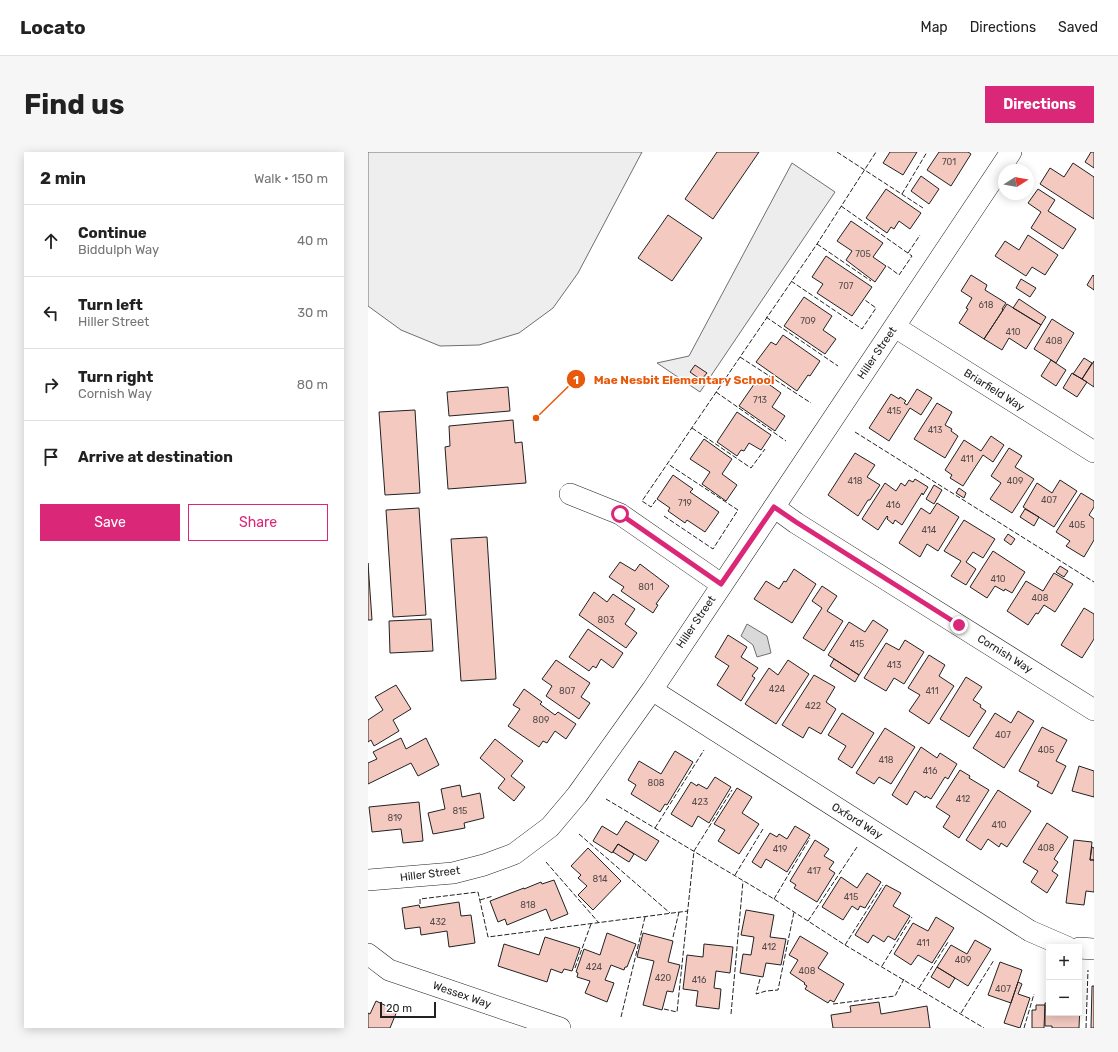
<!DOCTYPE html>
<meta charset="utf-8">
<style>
:root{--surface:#fff;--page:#f6f6f6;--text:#222;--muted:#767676;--line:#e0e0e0;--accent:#db2777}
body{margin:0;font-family:Rubik,sans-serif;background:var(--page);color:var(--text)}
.controls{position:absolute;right:12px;bottom:12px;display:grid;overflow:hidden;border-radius:0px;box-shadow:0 2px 10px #0003}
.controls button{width:36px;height:36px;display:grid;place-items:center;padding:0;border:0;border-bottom:1px solid var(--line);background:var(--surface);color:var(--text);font:20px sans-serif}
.compass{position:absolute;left:630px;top:12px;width:36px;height:36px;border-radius:50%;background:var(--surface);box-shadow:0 2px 10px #0003;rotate:79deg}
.scale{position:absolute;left:12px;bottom:10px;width:56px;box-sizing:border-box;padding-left:4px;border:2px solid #222;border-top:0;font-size:11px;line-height:14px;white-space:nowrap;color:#222;-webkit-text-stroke:3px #fff;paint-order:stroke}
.stop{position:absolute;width:12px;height:12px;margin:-9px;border:3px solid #db2777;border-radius:50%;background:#fff}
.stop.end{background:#db2777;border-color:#fff;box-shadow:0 1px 4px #0008}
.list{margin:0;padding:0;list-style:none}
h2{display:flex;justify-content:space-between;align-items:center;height:52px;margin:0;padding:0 16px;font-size:17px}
h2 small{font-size:13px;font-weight:400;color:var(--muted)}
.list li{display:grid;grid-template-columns:26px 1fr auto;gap:12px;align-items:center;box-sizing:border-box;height:72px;padding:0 16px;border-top:1px solid var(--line)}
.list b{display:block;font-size:15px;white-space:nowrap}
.list p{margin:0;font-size:13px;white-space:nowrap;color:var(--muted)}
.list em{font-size:13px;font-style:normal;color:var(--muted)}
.actions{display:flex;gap:8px;padding:12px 16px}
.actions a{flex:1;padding:9px 0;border:1px solid var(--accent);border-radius:0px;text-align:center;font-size:14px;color:var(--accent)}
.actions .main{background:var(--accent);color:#fff}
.icon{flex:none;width:22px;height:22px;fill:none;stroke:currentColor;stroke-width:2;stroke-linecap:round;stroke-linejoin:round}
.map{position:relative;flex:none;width:726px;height:876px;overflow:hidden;border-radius:0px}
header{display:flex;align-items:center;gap:24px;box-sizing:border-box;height:56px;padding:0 20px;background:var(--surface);border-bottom:1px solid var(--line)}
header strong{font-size:19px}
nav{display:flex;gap:22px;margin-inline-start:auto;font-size:14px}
.intro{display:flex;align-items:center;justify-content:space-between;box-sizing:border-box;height:96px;padding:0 24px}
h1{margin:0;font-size:28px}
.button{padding:10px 18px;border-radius:0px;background:var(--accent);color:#fff;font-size:14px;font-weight:700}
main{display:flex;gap:24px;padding:0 24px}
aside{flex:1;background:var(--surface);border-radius:0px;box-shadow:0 2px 10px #0003}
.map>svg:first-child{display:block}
.green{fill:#eee;stroke:#6f6f6f}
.parking{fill:#ededed;stroke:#6f6f6f}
.water{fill:#d9d9d9;stroke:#6f6f6f}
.building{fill:#f3c9c0;stroke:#222}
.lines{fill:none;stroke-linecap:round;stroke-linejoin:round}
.minor-casing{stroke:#222;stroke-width:22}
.minor{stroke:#fff;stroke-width:21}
.fence{stroke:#222;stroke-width:1;stroke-dasharray:5 2;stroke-linecap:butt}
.route{stroke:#db2777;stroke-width:5}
.labels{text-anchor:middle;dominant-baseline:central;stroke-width:3;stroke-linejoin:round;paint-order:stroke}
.number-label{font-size:9px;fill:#564c4a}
.street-label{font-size:11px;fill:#222;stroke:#fff}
.leader{fill:none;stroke:#e8590c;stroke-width:1.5}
.callout-dot{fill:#e8590c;stroke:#fff;stroke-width:1.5}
.mark-label{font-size:12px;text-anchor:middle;font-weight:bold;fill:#fff}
.callout-label{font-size:12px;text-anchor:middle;font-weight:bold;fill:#e8590c;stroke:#fff;stroke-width:3;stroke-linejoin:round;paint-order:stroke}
</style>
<header>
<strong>Locato</strong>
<nav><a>Map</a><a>Directions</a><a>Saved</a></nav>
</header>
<div class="intro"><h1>Find us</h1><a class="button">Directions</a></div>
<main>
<aside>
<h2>2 min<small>Walk · 150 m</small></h2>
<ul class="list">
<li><svg class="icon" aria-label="ahead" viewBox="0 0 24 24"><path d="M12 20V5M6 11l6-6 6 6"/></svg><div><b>Continue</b><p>Biddulph Way</p></div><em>40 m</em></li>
<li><svg class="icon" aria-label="left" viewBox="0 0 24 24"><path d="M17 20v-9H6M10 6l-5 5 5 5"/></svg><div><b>Turn left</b><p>Hiller Street</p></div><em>30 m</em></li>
<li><svg class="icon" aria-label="right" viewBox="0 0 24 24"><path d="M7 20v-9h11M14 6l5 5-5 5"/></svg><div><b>Turn right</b><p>Cornish Way</p></div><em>80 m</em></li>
<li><svg class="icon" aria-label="arrive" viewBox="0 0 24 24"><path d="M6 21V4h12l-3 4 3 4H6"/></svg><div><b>Arrive at destination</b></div></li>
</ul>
<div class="actions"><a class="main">Save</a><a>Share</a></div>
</aside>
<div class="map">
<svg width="726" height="876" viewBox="0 0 726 876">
<rect width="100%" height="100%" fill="#fff"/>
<!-- green -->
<path class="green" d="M0,0H274L210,121L185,156L151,181L111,193L72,194L33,178L0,154Z"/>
<!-- parking -->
<path class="parking" d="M424,11L467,40L332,240L289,211L321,204Z"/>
<!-- water -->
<path class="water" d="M379,472L399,484L403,501L389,505L385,493L373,484Z"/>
<!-- building -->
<path class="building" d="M349,0H391L345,67L317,47Z
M522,0H549L535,23L515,11Z
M571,0H600L603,2L583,34L559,18Z
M723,0H726V16L717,10Z
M705,11L726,25V67L672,32L682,16L696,25Z
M553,24L571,37L561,52L543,39Z
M518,37L553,61L542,77L531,69L526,77L523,75L519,81L498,66Z
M670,37L687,48L680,59L708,77L695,97L663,76L673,60L660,51Z
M300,63L334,86L304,129L270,106Z
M483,69L515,91L505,105L518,114L507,130L478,108L484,99L469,89Z
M660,83L690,103L677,123L664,115L658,124L627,104L637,89L651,98Z
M458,104L504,135L484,164L449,141L455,132L444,125Z
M603,123L619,133L617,138L638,151L634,157L635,158L616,187L591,171L600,157L598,156L604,146L593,139Z
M725,123L726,124V138L719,133Z
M653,127L668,136L662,145L648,136Z
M436,145L464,164L455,178L468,187L457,202L416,174Z
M651,147L678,165L673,173L645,156Z
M639,152L673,173L658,197L641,186L634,198L616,187Z
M684,167L706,181L688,211L666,197Z
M415,183L452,209L442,224L440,223L429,239L388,210L403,190L408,193Z
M716,206L724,211L714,227L705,222Z
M683,208L698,218L688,234L673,224Z
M726,209V235L714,227Z
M327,213L339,221L333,228L322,220Z
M704,221L719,230L709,245L695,236Z
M391,225L413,241L404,255L417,264L407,279L371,254Z
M140,235L142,259L81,264L79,240Z
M549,237L564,246L553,263L542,256L521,289L501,276L523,242L531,247L532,245L538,249L536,251L539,253Z
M569,251L584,260L577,273L584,277L583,279L590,284L577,306L546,287Z
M47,258L52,341L17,343L11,260Z
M369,260L403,283L393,298L381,291L376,299L373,298L369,304L349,290Z
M145,268L147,291L154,290L158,331L80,337L77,295L82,294L81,274Z
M623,284L636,293L625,310L615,303L595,334L582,326L584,323L577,318L596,288L613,299Z
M336,287L364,307L354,322L369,333L358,349L334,332L342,320L322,307Z
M641,296L654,304L647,315L666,327L644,361L622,347L633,331L623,324Z
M487,301L507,313L499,325L512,333L502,348H500L490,364L460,343Z
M305,323L325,337L322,340L351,360L337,380L319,368L317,371L300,359L302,356L289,347Z
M547,327L560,335L555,343L554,341L534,373L527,368L525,372L519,367L520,365L519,364L510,378L494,367L517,331L528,339L533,331L537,334L541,328L545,330Z
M692,328L709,339L686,375L655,355L669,331L684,341Z
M566,333L574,338L566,352L558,347Z
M591,336L598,341L596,346L588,341Z
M713,341L726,349V355L721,363L726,367V388L716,405L698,394L702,389L688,380Z
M569,351L591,365L570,399L559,392L552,405L531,391L553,356L562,362Z
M51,356L58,463L25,465L18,358Z
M657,357L671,365L666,374L652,365Z
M596,368L627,387L615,406L605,400L598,410L608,417L598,433L583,424L593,409L576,399Z
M640,382L647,387L643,393L636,388Z
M119,385L128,527L93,529L83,387Z
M625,399L657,420L644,441L637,437L636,439L627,434L619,446L602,435Z
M252,410L267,419L272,412L301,434L288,452L290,453L285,461L253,439L256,435L241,425Z
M0,411L4,468H0Z
M692,414L700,419L696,425L688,420Z
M426,417L448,432L424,471L386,447L398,429L411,437L416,429L418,430Z
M686,421L705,432L687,460L676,453L670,462L668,461L660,473L639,459L658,429L675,439Z
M454,434L469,444L459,459L475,469L456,499L435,486L454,456L444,449Z
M226,440L239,450L245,442L267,457L257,472L269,481L258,496L211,463Z
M716,456L726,462V487L714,506L693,493Z
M63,467L65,499L22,501L21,469Z
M505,468L520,478L491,523L460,503L481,470L497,480Z
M220,477L255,501L245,516L233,507L228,516L225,514L221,519L201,505Z
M360,483L379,495L373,505L390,516L384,524L387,526L373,549L349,533L361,514L347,505Z
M537,488L556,500L536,532L526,526L518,539L496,526L518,491L531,498Z
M561,503L577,513L571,524L586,534L561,572L541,559L552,543L540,536Z
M466,507L491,523L487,530L462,514Z
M188,508L222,531L213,545L222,551L211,567L178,544L184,534L174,527Z
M420,508L441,522L408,572L377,552L401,516L410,523Z
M446,523L467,535L458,550L468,557L453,582L441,575L435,586L414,573Z
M598,525L614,535L605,548L613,553L612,555L618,559L601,585L572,567Z
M28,533L43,557L25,568L31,579L6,594L3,588L0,590V568L15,558L7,545Z
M156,537L174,550L172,552L187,563L190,560L208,572L198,587L187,579L179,591L175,589L171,595L140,574L152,557L145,553Z
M650,559L666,569L636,616L605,596L627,561L643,571Z
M474,561L506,581L484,616L470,607L478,594L460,583Z
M674,575L699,588L688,609L698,614L684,642L669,634L671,630L651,619Z
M517,576L547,595L523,632L511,625L506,632L488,621Z
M33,586L38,597L58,586L71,613L50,624L43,611L0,632V611L9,607L5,600Z
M127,587L155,609L143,624L157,635L146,649L130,636L137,627L112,606Z
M553,595L569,606L572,601L589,612L580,627L577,625L563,647L558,644L557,646L547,639L539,653L524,643Z
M307,599L325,610L299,653L297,652L292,660L263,642L268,633L260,628L271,609L293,622Z
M711,614L726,619V645L704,639Z
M592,618L602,624L601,626L621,638L591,686L575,675L582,664L568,655Z
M347,625L363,635L341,671L330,664L324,675L303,662L323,630L329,634L330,632L339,637Z
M92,633L94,645L112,641L116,666L96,671L97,676L65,682L60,661L77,657L73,637Z
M369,636L384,645L374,661L391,672L371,702L350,689L357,678L346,672Z
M630,638L663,659L639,695L633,691L631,695L620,687L613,698L598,688Z
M51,650L55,689L35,691L33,677L4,680L1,655Z
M258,669L291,689L278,709L250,692L244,701L225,689L234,674L249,683Z
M679,671L700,685L686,707L690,710L684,719L690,723L679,741L663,730L670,719L655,710Z
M427,674L442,683L419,720L398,707L393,716L384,710L402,681L409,685L411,682L419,687Z
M447,688L461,697L456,704L466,710L461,717L467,721L449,750L426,736L428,733L422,729Z
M706,688L724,690L722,708H726V740L718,739L716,753L698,751Z
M250,692L266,702L261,710L245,700Z
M724,695L726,696V708H722Z
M220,696L253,729L225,758L210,743L219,734L210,726L213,723L203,714Z
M499,721L513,730L497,756L492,754L490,758L484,754L475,768L454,755L473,725L489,736Z
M186,728L200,762L183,769L178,757L139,773L137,767L130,770L122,749L156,736V737L173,730L174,732Z
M518,733L533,741L525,754L542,764L527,788L520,784L516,790L505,783L500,791L487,783Z
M91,750L93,764L103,763L107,791L81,795L79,779L53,783L52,775L37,777L34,756L51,753L52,756Z
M378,758L406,763L402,785L418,787L413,813L398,811L395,825L372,821L375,802L383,803L386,785L373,783Z
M568,765L586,776L564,811L550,803L543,813L526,802L545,771L560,779Z
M239,781L268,792L259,815H257L256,818L243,813L237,828L246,831L239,850L217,841L222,829L209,825L210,821L208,820L216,797L232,803Z
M275,781L305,789L300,810L312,813L305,840L299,839L294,858L275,853L286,809L269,805Z
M432,784L460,801L450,816L476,832L466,850L462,848L460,851L437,837L439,834L436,832L437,831L422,821L430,808L421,803Z
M177,785L212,796L204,819L196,817L194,821L183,817L179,830L130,814L136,792L171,803Z
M607,788L623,797L600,834L569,815L583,793L599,802Z
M336,792L365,795L362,821L348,819L346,836L353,837L351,857L328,854L330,839L315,837L319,803L335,805Z
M632,810L654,818L643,851L620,843Z
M569,815L587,826L581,836L563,825Z
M650,830L654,832L650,842L662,846L652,876L636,871Z
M724,834H726V876H723Z
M8,849L29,859L22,876H0V861L2,862Z
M511,850L513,862L559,854L562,876H465L463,863L483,860L482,854Z
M677,851H681V861H711L712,852L711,876H684V874H677Z
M668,853H677L676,876H664V858H668Z"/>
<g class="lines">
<!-- minor casing -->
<g class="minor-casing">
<path id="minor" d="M527,175L726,300
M202,342L252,362L353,432
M406,355L428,371L726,558
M284,538L662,779L699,795
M0,728L85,721L116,713L146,702L182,675L209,643L284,538L643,0
M711,796L726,797
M0,802L21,818L192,876"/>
</g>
<!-- minor -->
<use href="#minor" class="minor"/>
<!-- fence -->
<path class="fence" d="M469,0L555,56
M534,42L559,0
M473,54L544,104L531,123L519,114
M449,92L503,129
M540,101L552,83
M423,129L494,177L508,156L497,148
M398,165L470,214
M372,205L443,251
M348,240L418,289
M324,276L383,316L397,297
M487,280L726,430
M288,348L283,355L274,349L449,92L508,0
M296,364L345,397L370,358L300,312
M238,647L406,747L477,793L616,876
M287,676L336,598
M211,682L302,761
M178,710L231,771
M367,723L395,677
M406,747L442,686
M112,748L125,744
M52,752V747L110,740L120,785L320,759
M440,769L489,695
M305,785L311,760
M477,793L515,733
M514,814L544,765
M207,816L223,772
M392,827L388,842L398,839L410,838L426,760
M551,836L580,790
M465,852L527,844L536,827
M296,857L309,860L326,699L364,638
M593,861L626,808
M363,862L375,729
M253,865L277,765
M656,876L666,842
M718,876L720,818"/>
</g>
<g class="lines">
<!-- route -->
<path class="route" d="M252,362L353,432L406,355L428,370L591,473"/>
</g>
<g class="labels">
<!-- number labels -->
<g class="number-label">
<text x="581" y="10">701</text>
<text x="495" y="102">705</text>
<text x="478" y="134">707</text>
<text x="618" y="153">618</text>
<text x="440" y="169">709</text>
<text x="645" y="180">410</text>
<text x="686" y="189">408</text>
<text x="392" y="248">713</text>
<text x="526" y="259">415</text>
<text x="567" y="278">413</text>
<text x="599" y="307">411</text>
<text x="487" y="329">418</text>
<text x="647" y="329">409</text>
<text x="681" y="348">407</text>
<text x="317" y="351">719</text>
<text x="525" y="353">416</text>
<text x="709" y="373">405</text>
<text x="561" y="378">414</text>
<text x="630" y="427">410</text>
<text x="278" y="435">801</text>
<text x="672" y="446">408</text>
<text x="238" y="468">803</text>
<text x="489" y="492">415</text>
<text x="526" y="513">413</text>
<text x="409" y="537">424</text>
<text x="199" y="539">807</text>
<text x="564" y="539">411</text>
<text x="445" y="554">422</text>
<text x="173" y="568">809</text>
<text x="635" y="583">407</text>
<text x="678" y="598">405</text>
<text x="518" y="608">418</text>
<text x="562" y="619">416</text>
<text x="288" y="631">808</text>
<text x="595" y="647">412</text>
<text x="332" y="650">423</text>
<text x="92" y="659">815</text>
<text x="27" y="666">819</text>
<text x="631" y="673">410</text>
<text x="678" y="696">408</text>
<text x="412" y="697">419</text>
<text x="446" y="719">417</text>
<text x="232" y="727">814</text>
<text x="483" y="745">415</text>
<text x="160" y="753">818</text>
<text x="70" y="770">432</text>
<text x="555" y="791">411</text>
<text x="401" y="795">412</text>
<text x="595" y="808">409</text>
<text x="226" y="815">424</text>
<text x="439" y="819">408</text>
<text x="295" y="826">420</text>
<text x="331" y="828">416</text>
<text x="635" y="837">407</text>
</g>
<!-- street labels -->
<g class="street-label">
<text transform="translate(509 201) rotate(-56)">Hiller Street</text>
<text transform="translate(626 238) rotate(32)">Briarfield Way</text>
<text transform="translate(328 470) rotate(-56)">Hiller Street</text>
<text transform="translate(637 502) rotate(32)">Cornish Way</text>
<text transform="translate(489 669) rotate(32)">Oxford Way</text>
<text transform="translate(62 722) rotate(-7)">Hiller Street</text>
<text transform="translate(94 843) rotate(19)">Wessex Way</text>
</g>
</g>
<!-- callouts -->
<path class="leader" d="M168 266L208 227"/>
<g class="callout-dot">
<circle cx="168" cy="266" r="4"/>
<circle cx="208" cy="227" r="10"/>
</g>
<g class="mark-label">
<text x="208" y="232">1</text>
</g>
<g class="callout-label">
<text x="316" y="232">Mae Nesbit Elementary School</text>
</g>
</svg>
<div class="controls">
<button>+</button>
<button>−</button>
</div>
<svg class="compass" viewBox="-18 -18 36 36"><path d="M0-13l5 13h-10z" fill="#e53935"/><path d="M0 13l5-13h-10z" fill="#767676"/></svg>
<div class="scale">20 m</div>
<div class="stop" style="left:252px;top:362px"></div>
<div class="stop end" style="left:591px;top:473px"></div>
</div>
</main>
